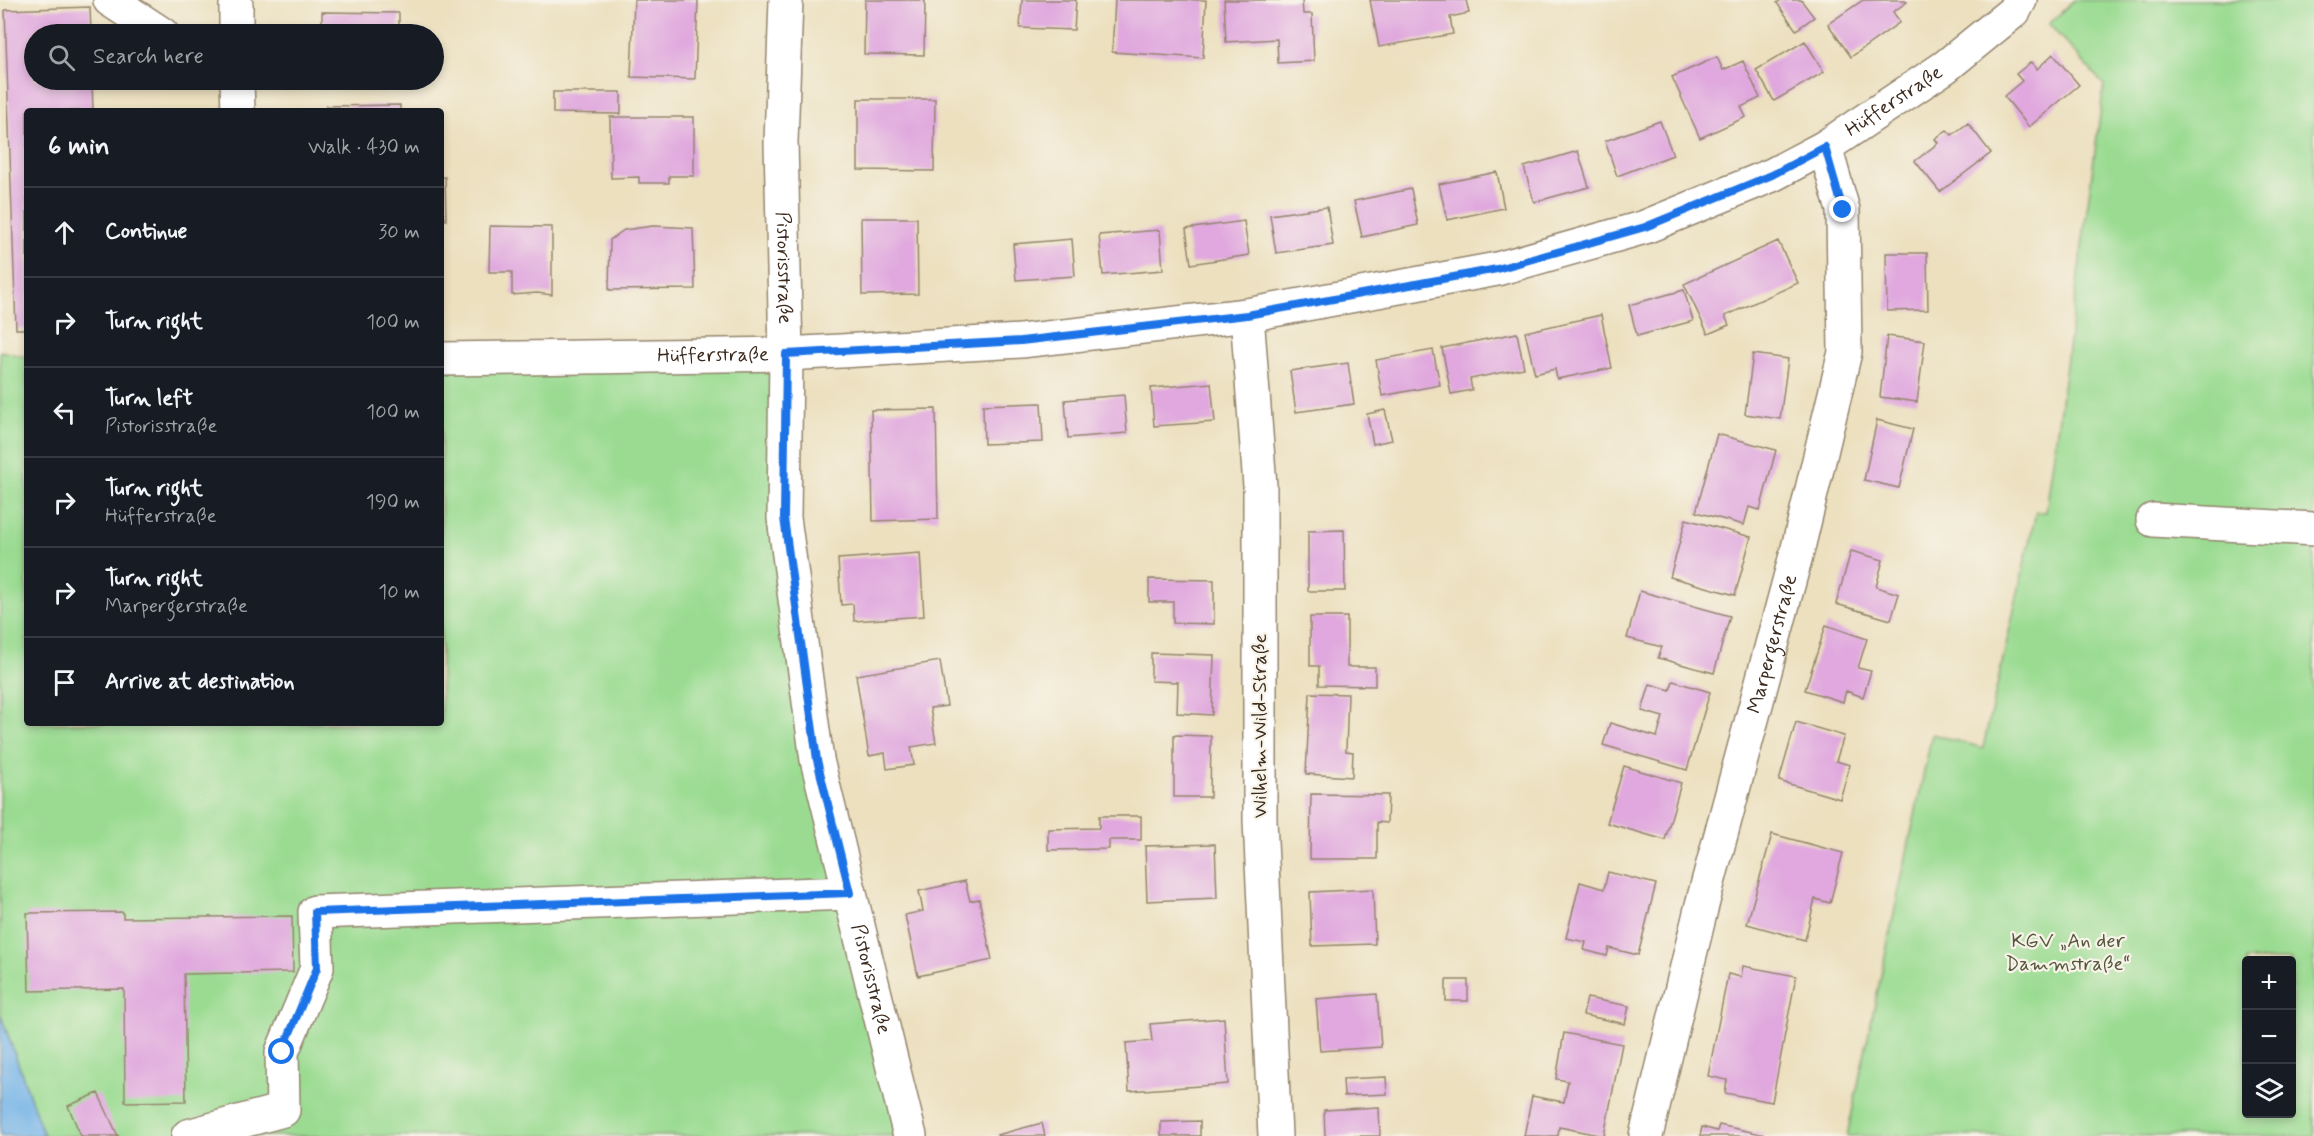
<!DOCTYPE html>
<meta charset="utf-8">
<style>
:root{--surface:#171b24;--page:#242831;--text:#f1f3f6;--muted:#9ea1a6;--line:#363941}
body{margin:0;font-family:Mynerve,sans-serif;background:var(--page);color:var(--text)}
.controls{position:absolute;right:18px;bottom:18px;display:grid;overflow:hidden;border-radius:6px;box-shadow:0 3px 9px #0003}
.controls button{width:54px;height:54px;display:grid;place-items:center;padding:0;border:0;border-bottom:2px solid var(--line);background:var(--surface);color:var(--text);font:30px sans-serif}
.stop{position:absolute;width:18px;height:18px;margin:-14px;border:4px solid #1a73e8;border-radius:50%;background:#fff}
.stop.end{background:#1a73e8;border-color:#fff;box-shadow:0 2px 6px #0008}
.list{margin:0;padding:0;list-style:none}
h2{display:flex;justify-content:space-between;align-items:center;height:78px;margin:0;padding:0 24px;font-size:26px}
h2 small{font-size:20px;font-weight:400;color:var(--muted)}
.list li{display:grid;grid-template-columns:39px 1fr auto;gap:18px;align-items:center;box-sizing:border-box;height:90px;padding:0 24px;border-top:2px solid var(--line)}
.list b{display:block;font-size:22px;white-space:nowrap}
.list p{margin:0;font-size:20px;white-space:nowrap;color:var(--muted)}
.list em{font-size:20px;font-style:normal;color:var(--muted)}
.icon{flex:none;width:33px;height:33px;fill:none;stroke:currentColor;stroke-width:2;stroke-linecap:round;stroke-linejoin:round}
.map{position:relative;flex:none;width:2314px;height:1136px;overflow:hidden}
.search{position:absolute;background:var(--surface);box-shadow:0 3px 9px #0003;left:24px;top:24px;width:420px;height:66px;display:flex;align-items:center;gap:15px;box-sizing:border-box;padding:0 21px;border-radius:33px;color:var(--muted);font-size:22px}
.panel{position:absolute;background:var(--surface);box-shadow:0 3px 9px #0003;left:24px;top:108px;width:420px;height:618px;border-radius:6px}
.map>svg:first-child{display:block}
.green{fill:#9adb91;stroke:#6a8258;stroke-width:1.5;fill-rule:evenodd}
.water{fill:#73b3e7;stroke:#576e82;stroke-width:1.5}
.building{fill:#e0a8de}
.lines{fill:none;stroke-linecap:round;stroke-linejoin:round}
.minor-casing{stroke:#94856e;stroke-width:36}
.minor{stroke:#fff;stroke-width:33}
.route{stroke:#1a73e8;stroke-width:8}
.labels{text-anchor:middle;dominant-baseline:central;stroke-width:4.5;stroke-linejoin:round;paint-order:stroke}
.street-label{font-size:20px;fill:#3b2a1e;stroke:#f7f3e8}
.park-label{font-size:20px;fill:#53563b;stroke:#f7f3e8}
</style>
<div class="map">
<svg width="2314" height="1136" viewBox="0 0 2314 1136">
<rect width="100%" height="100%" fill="#f7f3e8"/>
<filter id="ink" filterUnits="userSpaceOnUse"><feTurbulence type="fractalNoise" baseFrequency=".0167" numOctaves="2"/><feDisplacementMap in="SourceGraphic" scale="12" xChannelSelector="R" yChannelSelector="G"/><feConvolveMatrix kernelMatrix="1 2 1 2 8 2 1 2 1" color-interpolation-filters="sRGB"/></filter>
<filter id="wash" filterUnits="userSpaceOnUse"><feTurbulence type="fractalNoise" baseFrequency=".008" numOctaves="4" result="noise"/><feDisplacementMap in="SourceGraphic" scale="24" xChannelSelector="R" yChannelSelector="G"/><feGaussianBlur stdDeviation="1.35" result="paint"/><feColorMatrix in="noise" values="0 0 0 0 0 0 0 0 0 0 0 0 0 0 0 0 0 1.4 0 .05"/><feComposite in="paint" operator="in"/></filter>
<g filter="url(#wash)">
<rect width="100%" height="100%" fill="#ece0bf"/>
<!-- green -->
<path class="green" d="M2074,0H2314V1136H1847L1932,734L1983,748L2036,512H2046L2104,85L2049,24ZM2246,960H2292V1114H2246Z
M0,351L27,357V723H441V359L786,354L784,518L910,1136H44L0,1013Z"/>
<!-- water -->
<path class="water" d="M0,1013L44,1136H0Z"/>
<g id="blocks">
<!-- building -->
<path class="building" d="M634,0H698L695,79L631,77Z
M865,0H925L924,55L864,54Z
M1022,0H1076L1074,30L1020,28Z
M1115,0H1206L1203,58L1112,52Z
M1224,0H1302L1303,14H1312L1314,61L1278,63L1277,39L1226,42Z
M1370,0H1466L1469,13L1450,17L1453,34L1379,47Z
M1781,0H1801L1814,17L1796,30L1777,3Z
M1863,0H1905L1907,2L1893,12L1900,22L1851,57L1828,24Z
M90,7L91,34H34V80H92L93,111H27V329H16L5,10Z
M322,12L399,13V34H322Z
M1805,41L1824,72L1774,101L1756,70Z
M2053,54L2079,85L2029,127L2004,96L2022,81L2016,74L2031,62L2037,69Z
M1717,57L1723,70L1743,61L1760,98L1741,107L1746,117L1700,138L1672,77Z
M553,92H621V114L553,113Z
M858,99H935L934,171L858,170Z
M400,105V111H327L326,106Z
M610,117H694V176H669V183H639V177L611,178Z
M1660,121L1673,155L1617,176L1605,141Z
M1968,123L1991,153L1940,192L1915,161L1938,143L1935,139L1947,130L1952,135Z
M1578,151L1589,187L1534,202L1524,167Z
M1497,172L1504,208L1447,220L1439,184Z
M441,177H445L446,220H441Z
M1411,189L1418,225L1362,237L1354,201Z
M1327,207L1333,245L1276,253L1270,215Z
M861,218H917L918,294L862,295Z
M1244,221L1249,255L1191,264L1186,229Z
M490,226L552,227V295L537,293L512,295V272H489Z
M653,226L693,228L695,289L609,290L610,240L624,230Z
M1160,230L1163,270L1103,275L1099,235Z
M1072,239L1075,276L1016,280L1013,244Z
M1778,241L1798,283L1725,316L1729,325L1708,334L1684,284Z
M1886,253H1927L1928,310L1887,311Z
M1684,290L1693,321L1637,336L1629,305Z
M1601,315L1612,368L1557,379L1555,369L1535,374L1525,332Z
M1517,333L1524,368L1470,379L1472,390L1451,394L1442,348Z
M1887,336L1925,341L1917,402L1880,397Z
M1433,350L1440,385L1382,396L1376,360Z
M1753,354L1788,359L1780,419L1745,414Z
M1348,363L1354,404L1296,412L1290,371Z
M1211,383L1215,422L1154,426L1151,388Z
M1124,395L1127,433L1068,438L1065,400Z
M1041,403L1043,442L984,444L983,405Z
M936,409L938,519L873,521L871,410Z
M1385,410L1392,440L1373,444L1367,414Z
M1877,420L1913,429L1899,488L1864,480Z
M1717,434L1776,450L1760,510L1749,507L1744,525L1696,512Z
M1686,519L1751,537L1735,595L1670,577Z
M1344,530L1345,591H1308V531Z
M1851,551L1883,560L1876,587L1899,594L1891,620L1836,604Z
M920,553L924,616L854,621L853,604L841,605L838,559Z
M1149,579L1214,580V624L1173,623V602H1149Z
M1640,591L1730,616L1714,673L1658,658L1662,647L1627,638Z
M1310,617H1347V667H1375V686L1319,685V666H1310Z
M1826,625L1867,639L1858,668L1871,671L1863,697L1846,691L1843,702L1805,690Z
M1151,653L1214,655L1212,715L1177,713L1178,682L1151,681Z
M940,661L947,706L930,708L936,743L911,747L914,765L887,769L885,753L869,756L856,675Z
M1673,681L1710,692L1687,770L1603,745L1610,723L1657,737L1663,717L1642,711L1650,684L1670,690Z
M1310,693L1348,694L1346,751L1353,752L1352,777L1306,774Z
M1796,722L1844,736L1836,761L1850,765L1840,799L1779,781Z
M1174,735L1211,736L1210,797H1174Z
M1624,766L1681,783L1665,840L1607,823Z
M1311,794L1388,795L1387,823L1377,822V859H1310Z
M1099,816H1141V840H1109V849L1048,850V829L1099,828Z
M1772,834L1843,853L1830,903L1815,899L1805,940L1747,924Z
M1215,844L1217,898L1147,901L1145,846Z
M1608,872L1656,884L1638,955L1609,948L1607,956L1584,950L1586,942L1566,938L1580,882L1604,889Z
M965,881L970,901L979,899L992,960L918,976L905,915L923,911L919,891Z
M1373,889L1375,944L1312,946L1310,892Z
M123,912V918L292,916L293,972L184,974L186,1101L125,1102L124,989L29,991L27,913Z
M1743,966L1796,976L1772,1102L1725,1093L1727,1080L1708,1076L1728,974L1741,977Z
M1446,980H1468V1001H1446Z
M1377,994L1381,1047L1320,1051L1316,999Z
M1587,998L1629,1006L1625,1024L1583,1015Z
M1224,1018L1228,1084L1129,1091L1126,1043L1152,1041L1150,1024Z
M1564,1033L1622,1044L1604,1136L1559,1127L1558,1136H1524L1532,1096L1564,1102L1568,1081L1556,1079Z
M1386,1077L1387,1094L1344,1096L1343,1079Z
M98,1093L118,1136H81L68,1106Z
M1379,1107L1380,1136H1325L1324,1110Z
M1200,1121V1136H1161V1122Z
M1042,1123L1045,1136H998L997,1135Z
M1719,1125L1766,1135V1136H1700L1702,1127L1717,1131Z"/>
</g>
</g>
<g filter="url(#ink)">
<use href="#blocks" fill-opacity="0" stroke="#94856e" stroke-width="1.5"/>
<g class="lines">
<!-- minor casing -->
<g class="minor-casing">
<g id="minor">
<path d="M110,0L162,34"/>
<path id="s1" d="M786,0L781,142L786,354L784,518L817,760L910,1136"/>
<path d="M236,5V34"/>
<path d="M237,80L238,111"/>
<path d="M1247,315L1260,486V820L1275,1136"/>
<path id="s2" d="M441,359L786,354L1021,341L1247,315L1497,269L1645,227L1772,175L1825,147L1945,67L2014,11L2020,0"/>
<path d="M2153,520L2314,529"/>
<path d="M188,1136L283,1110L282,1052L317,968L315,912L850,893"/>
<path id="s3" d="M1646,1136L1702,905L1798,548L1845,352L1843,210L1825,147"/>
</g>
</g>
<!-- minor -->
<use href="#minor" class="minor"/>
</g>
</g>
<g class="lines" filter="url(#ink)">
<!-- route -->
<path class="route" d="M282,1052L317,968L315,912L850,893L817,760L784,518L786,354L1021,341L1247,315L1497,269L1645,227L1772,175L1825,147L1843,210"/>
</g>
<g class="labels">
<!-- street labels -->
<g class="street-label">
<text stroke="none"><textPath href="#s2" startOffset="1496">Hüfferstraße</textPath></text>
<text stroke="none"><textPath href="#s1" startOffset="268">Pistorisstraße</textPath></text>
<text stroke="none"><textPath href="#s2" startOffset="272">Hüfferstraße</textPath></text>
<text stroke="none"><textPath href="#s3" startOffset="508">Marpergerstraße</textPath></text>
<text transform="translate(1260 726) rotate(-90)">Wilhelm-Wild-Straße</text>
<text stroke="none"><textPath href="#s1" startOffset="988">Pistorisstraße</textPath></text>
</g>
<!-- park labels -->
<g class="park-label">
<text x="2068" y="941">KGV „An der<tspan x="2068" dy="23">Dammstraße“</tspan></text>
</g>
</g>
</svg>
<div class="controls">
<button>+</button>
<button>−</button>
<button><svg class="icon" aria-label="layers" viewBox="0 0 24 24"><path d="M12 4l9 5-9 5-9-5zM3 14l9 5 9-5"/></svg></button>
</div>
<div class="stop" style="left:282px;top:1052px"></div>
<div class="stop end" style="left:1843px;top:210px"></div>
<div class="search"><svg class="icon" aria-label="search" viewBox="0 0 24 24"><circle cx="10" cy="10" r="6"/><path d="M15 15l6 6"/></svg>Search here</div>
<section class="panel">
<h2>6 min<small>Walk · 430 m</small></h2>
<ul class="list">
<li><svg class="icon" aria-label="ahead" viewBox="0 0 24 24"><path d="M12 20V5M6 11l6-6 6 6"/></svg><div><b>Continue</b></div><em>30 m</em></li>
<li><svg class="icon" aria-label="right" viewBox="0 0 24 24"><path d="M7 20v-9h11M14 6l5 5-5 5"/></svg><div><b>Turn right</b></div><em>100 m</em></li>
<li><svg class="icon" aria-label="left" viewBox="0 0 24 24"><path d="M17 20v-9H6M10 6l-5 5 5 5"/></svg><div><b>Turn left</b><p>Pistorisstraße</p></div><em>100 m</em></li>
<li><svg class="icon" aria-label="right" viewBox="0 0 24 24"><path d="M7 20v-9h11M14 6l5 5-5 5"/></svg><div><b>Turn right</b><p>Hüfferstraße</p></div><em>190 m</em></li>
<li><svg class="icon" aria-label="right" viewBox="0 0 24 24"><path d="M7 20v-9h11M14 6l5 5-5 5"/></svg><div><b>Turn right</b><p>Marpergerstraße</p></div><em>10 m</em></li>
<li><svg class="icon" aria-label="arrive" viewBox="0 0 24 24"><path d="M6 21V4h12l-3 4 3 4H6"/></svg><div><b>Arrive at destination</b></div></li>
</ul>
</section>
</div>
